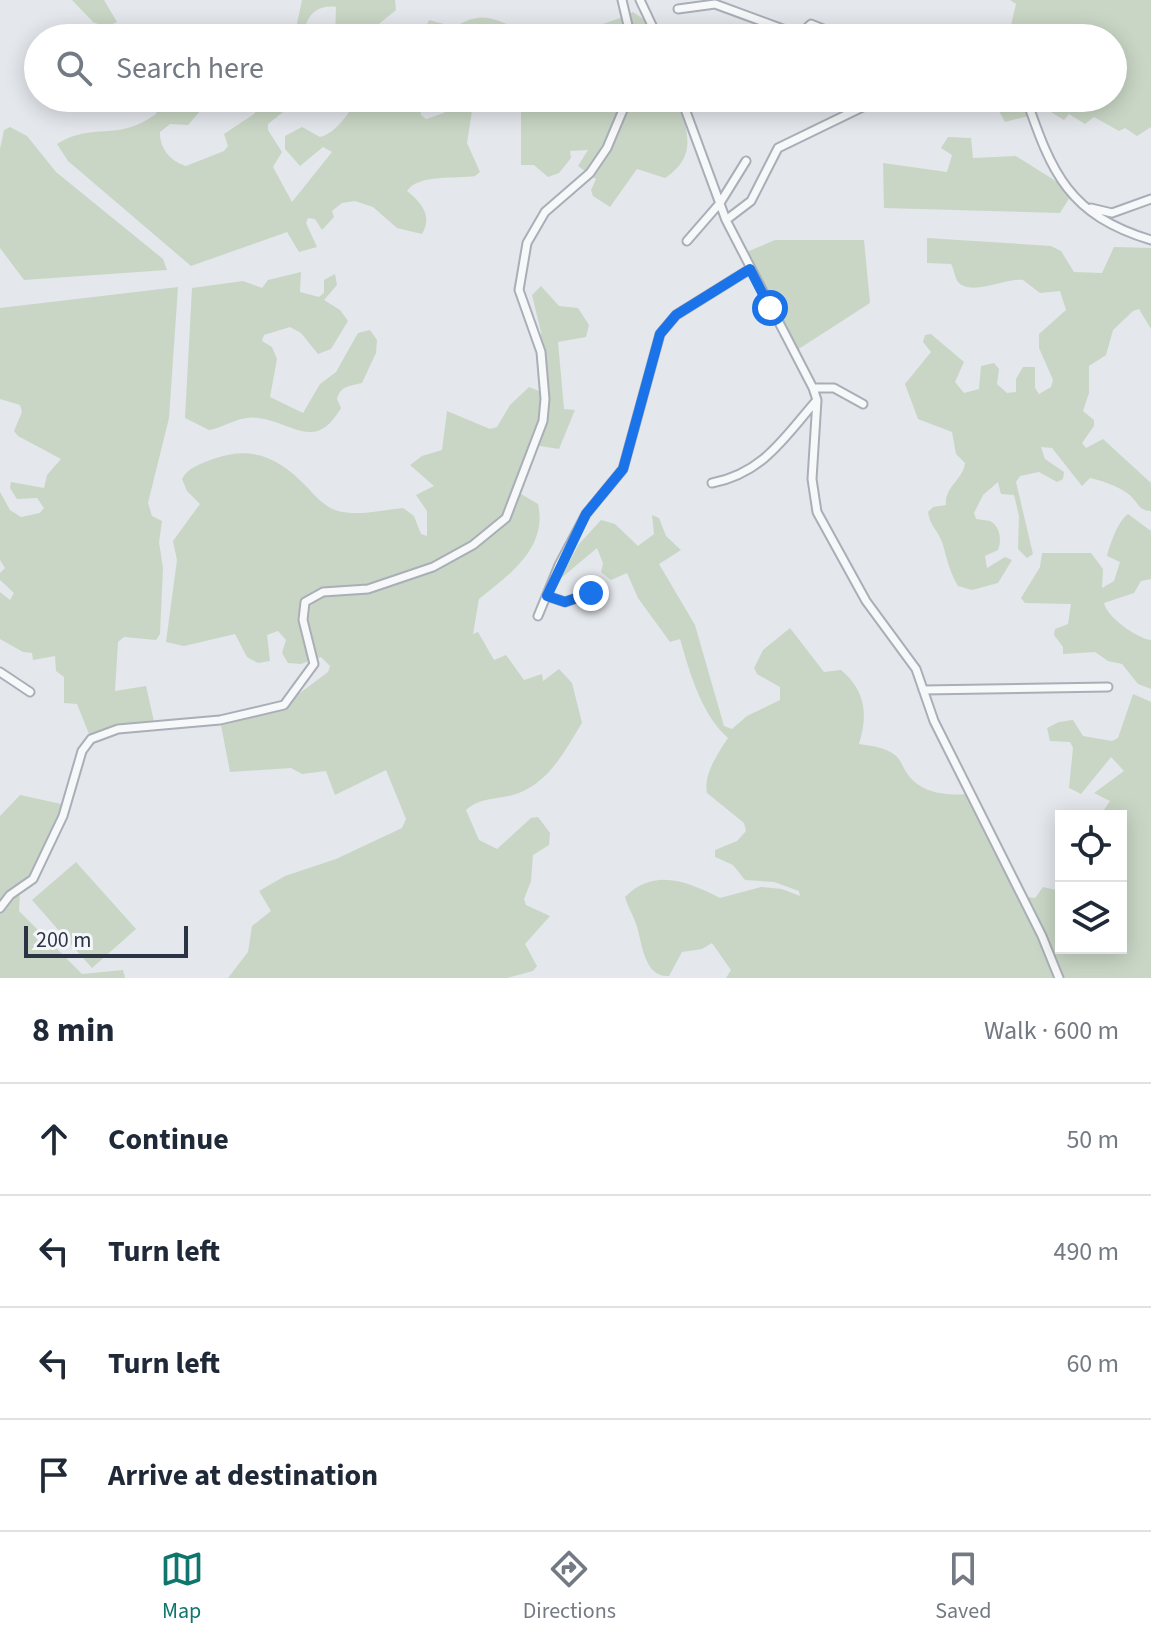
<!DOCTYPE html>
<meta charset="utf-8">
<style>
:root{--surface:#fff;--page:#f6f6f7;--text:#1f2937;--muted:#747a83;--line:#e0e1e3;--accent:#0f766e}
body{margin:0;font-family:"Source Sans 3",sans-serif;background:var(--page);color:var(--text)}
.controls{position:absolute;right:24px;bottom:24px;display:grid;overflow:hidden;border-radius:0px;box-shadow:0 4px 20px #0003}
.controls button{width:72px;height:72px;display:grid;place-items:center;padding:0;border:0;border-bottom:2px solid var(--line);background:var(--surface);color:var(--text);font:40px sans-serif}
.scale{position:absolute;left:24px;bottom:20px;width:164px;box-sizing:border-box;padding-left:8px;border:4px solid #2b3445;border-top:0;font-size:22px;line-height:28px;white-space:nowrap;color:#2b3445;-webkit-text-stroke:6px #f4f6f9;paint-order:stroke}
.stop{position:absolute;width:24px;height:24px;margin:-18px;border:6px solid #1a73e8;border-radius:50%;background:#fff}
.stop.end{background:#1a73e8;border-color:#fff;box-shadow:0 2px 8px #0008}
.list{margin:0;padding:0;list-style:none}
h2{display:flex;justify-content:space-between;align-items:center;height:104px;margin:0;padding:0 32px;font-size:34px}
h2 small{font-size:26px;font-weight:400;color:var(--muted)}
.list li{display:grid;grid-template-columns:52px 1fr auto;gap:24px;align-items:center;box-sizing:border-box;height:112px;padding:0 32px;border-top:2px solid var(--line)}
.list b{display:block;font-size:30px;white-space:nowrap}
.list em{font-size:26px;font-style:normal;color:var(--muted)}
.icon{flex:none;width:44px;height:44px;fill:none;stroke:currentColor;stroke-width:2;stroke-linecap:round;stroke-linejoin:round}
.map{position:relative;flex:none;width:1151px;height:978px;overflow:hidden}
.search{position:absolute;background:var(--surface);box-shadow:0 4px 20px #0003;left:24px;right:24px;top:24px;height:88px;display:flex;align-items:center;gap:20px;box-sizing:border-box;padding:0 28px;border-radius:44px;color:var(--muted);font-size:30px}
.sheet{height:552px;background:var(--surface)}
nav{display:flex;justify-content:space-around;align-items:center;box-sizing:border-box;height:112px;border-top:2px solid var(--line);background:var(--surface);font-size:22px;color:var(--muted)}
nav a{display:grid;justify-items:center;gap:4px}
nav .on{color:var(--accent)}
.map>svg:first-child{display:block}
.green{fill:#c9d6c5}
.lines{fill:none;stroke-linecap:round;stroke-linejoin:round}
.street-casing{stroke:#a9aeb7;stroke-width:11}
.street{stroke:#f7f8fa;stroke-width:7}
.route{stroke:#1a73e8;stroke-width:10}
</style>
<div class="map">
<svg width="1151" height="978" viewBox="0 0 1151 978">
<rect width="100%" height="100%" fill="#e4e7ec"/>
<!-- green -->
<path class="green" d="M72,0H104L117,22L106,27L93,22Z
M302,0H395L396,10L374,28L387,38H335L336,7C316,4 303,18 305,38H294Z
M1010,0H1151V127L1137,136L1125,128L1119,131L1094,117L1085,124L1069,114L1064,120L1030,99L1028,116L1005,122L999,111L1000,98H1113V38H1008L1016,4Z
M633,12L652,25L656,38H421L429,20L455,27C492,4 501,30 537,32C569,35 605,26 633,12Z
M161,98H225L201,110L188,125L170,124L160,132C159,148 171,162 186,166L224,151L228,146L224,134L254,114L267,98H288V108L268,124V130L282,152L273,167L292,202L332,152L323,147L300,166L285,149V136L302,127L320,137C337,133 349,112 358,98H419L421,115L426,119L444,113L449,98H474L467,143L480,172L475,176C456,179 418,174 407,191C421,202 433,216 422,234L397,228L373,207L355,201L342,203L332,211L334,217L322,230L315,219L308,218L306,223L317,247L299,252L287,232L191,266L68,161L57,144C93,121 116,143 156,114Z
M527,98H679C686,132 699,155 665,178L637,169L610,207L593,196L591,190L596,179L578,166L588,150L570,151L571,158L559,173L548,177L534,165H521V113Z
M10,127L27,136L56,172L163,259L167,270L24,280L0,248V149L4,130Z
M948,137L971,138L973,158L1016,156L1073,192L1060,213L884,208L883,163L947,172L952,155L941,148Z
M927,238L1051,246L1061,251L1074,272L1102,273L1114,247L1151,248V329L1139,309L1133,311L1113,330L1106,355L1089,366V393L1083,411L1094,420V426L1082,443L1086,448L1103,439L1151,483V511C1137,511 1138,500 1127,493C1118,486 1100,480 1090,478L1082,486L1052,448L1041,447L1045,459L1064,472L1063,479L1057,482L1039,472L1020,476L1016,482L1033,554L1027,558L1018,549L1019,516L1014,495L1001,494L998,482L983,495L974,513L976,519L990,521C1000,526 1002,540 998,550L985,556L987,568L1005,557L1012,560L998,583L972,590L958,586C949,571 947,558 942,542C937,529 930,526 928,512L933,507L946,505C944,487 963,480 965,463L956,454L952,432L918,419L905,384L931,352L923,342L925,335L931,334L964,362L955,382L964,393L979,389L981,366L994,363L999,369L997,384L1007,393L1016,392V379L1023,367H1035V388L1039,394L1051,387L1053,380L1039,348V334L1066,310L1060,291L1040,293L1023,280C1006,277 972,297 958,282C955,278 954,269 951,264L927,263Z
M775,240H864L870,303L794,352L742,254Z
M301,272L300,292L319,297L324,293V280L335,274L337,285L324,300L340,310L348,321L331,349L318,354L301,333L290,327L264,335L262,341L272,347L277,359L270,397L303,413L320,384L336,372L358,333L370,330L377,340L376,353L362,383C350,386 340,386 337,399L341,408C315,453 293,422 258,418C240,415 226,427 209,430L185,418L192,288L243,281L262,288L268,280Z
M541,286L559,306L578,308L589,325L586,337L558,342L564,409L575,410L559,449L534,445L516,491L538,504C548,548 509,575 479,599L473,634L478,632L494,660L506,655L524,680L542,674L543,681L559,669L572,683L582,723C565,750 551,780 519,793C502,800 481,796 466,810L479,840L497,849L531,818L538,817L550,833L549,845L533,855L531,881L524,899L526,905L550,916L525,944L537,966L533,971L507,978H228L248,952L252,926L271,911L259,891L285,876L336,859L402,828L406,819L386,770L335,795L326,771L302,774L291,768L230,772L220,720L284,705L328,672L330,666L321,657L301,664L288,663L282,653L286,640L278,631L267,635L270,661L258,663L247,657L235,634L184,646L166,642L177,560L173,541L200,504L187,491L182,479C188,467 201,464 213,459C253,445 279,458 307,487C314,495 324,506 335,510C355,517 383,510 403,508L414,516L421,534L427,536V511L416,495L434,486L410,465L422,456L442,450L447,411L490,429L497,427L510,405L529,387L544,393L541,332L532,295Z
M178,287L169,418L148,503L152,516L162,521L159,542L163,568L160,634L156,640L124,637L118,642L115,691L146,686L155,726L131,727L91,739L77,704L64,703V677L56,671L55,656L33,660L32,653L23,652L0,639V592L10,600L14,593L0,580V573L5,568L0,560V492L10,510L21,517L40,513L44,508L37,498L17,499L10,488L11,482L44,488L47,475L61,459L18,436L14,431L22,412L20,405L0,399V308Z
M1128,514L1151,531V579L1141,581L1134,593L1104,603C1107,617 1136,638 1151,640V689L1138,684L1122,664L1108,661L1095,652L1063,654V647L1054,635L1055,629L1068,624L1071,604L1025,603L1021,598L1040,567L1042,553H1091L1103,569L1102,588L1114,581L1120,562L1107,556C1110,544 1118,521 1128,514Z
M652,515L659,518L666,536L681,550L659,564L695,625L724,726L732,729L747,716L780,700V687L757,674L754,668L763,650L790,628L824,672L841,670C866,691 868,715 859,744C872,746 884,747 895,755C902,761 903,769 909,776C922,793 947,796 967,794L1022,896L1035,898L1043,887L1056,890L1061,896V948H1121V816H1100L1110,801L1094,793L1124,771L1111,757L1081,794L1069,788L1073,748L1070,742L1050,741L1047,728L1059,722L1073,720L1083,736L1112,741L1118,738L1133,694L1151,702V978H726L731,970L712,943L702,949L682,952L669,976C644,978 642,942 637,927C634,916 628,908 625,897C654,867 689,882 720,898L761,887L782,889L800,896L799,891L774,882L745,880L733,865L715,857V850L737,841L746,831L744,823L707,793C703,775 718,753 728,738C701,714 690,673 680,639L670,642L638,598L627,573L611,580L601,572L603,563L597,548L560,579L579,544L601,520L615,524L638,546L654,534Z
M20,795L66,805L33,879L20,889L19,911L82,974L123,970L125,978H0V816Z
M76,862L136,929L92,968L32,900Z"/>
<g class="lines">
<!-- street casing -->
<g class="street-casing">
<path id="street" d="M622,0L631,38
M640,0L658,38
M678,9L715,4L799,35L811,24L826,30L829,38
M681,98L726,220L813,388L817,400L812,479L817,512L866,601L916,669L934,721L1042,936L1059,978
M1026,98C1052,174 1069,215 1151,240
M1091,208L1112,213L1151,199
M726,220L751,201L778,148L881,98
M687,241L720,203L746,161
M813,388H834L863,404
M712,483C763,473 784,438 816,401
M547,596L565,602L591,593
M538,616L559,565L586,514L623,469L660,334L676,315L750,269
M0,672L30,692
M923,690L1108,687
M0,908L10,895L33,879L63,816L82,751L91,739L118,729L220,720L284,705L314,664L303,620L305,602L323,592L368,589L433,567L473,545L506,518L543,421L545,399L541,352L519,290L527,243L545,212L590,173L607,148L628,98"/>
</g>
<!-- street -->
<use href="#street" class="street"/>
</g>
<g class="lines">
<!-- route -->
<path class="route" d="M591,593L565,602L547,596L586,514L623,469L660,334L676,315L750,269L770,308"/>
</g>
</svg>
<div class="controls">
<button><svg class="icon" aria-label="locate" viewBox="0 0 24 24"><circle cx="12" cy="12" r="6"/><path d="M12 2v4M12 18v4M2 12h4M18 12h4"/></svg></button>
<button><svg class="icon" aria-label="layers" viewBox="0 0 24 24"><path d="M12 4l9 5-9 5-9-5zM3 14l9 5 9-5"/></svg></button>
</div>
<div class="scale">200 m</div>
<div class="stop" style="left:770px;top:308px"></div>
<div class="stop end" style="left:591px;top:593px"></div>
<div class="search"><svg class="icon" aria-label="search" viewBox="0 0 24 24"><circle cx="10" cy="10" r="6"/><path d="M15 15l6 6"/></svg>Search here</div>
</div>
<section class="sheet">
<h2>8 min<small>Walk · 600 m</small></h2>
<ul class="list">
<li><svg class="icon" aria-label="ahead" viewBox="0 0 24 24"><path d="M12 20V5M6 11l6-6 6 6"/></svg><div><b>Continue</b></div><em>50 m</em></li>
<li><svg class="icon" aria-label="left" viewBox="0 0 24 24"><path d="M17 20v-9H6M10 6l-5 5 5 5"/></svg><div><b>Turn left</b></div><em>490 m</em></li>
<li><svg class="icon" aria-label="left" viewBox="0 0 24 24"><path d="M17 20v-9H6M10 6l-5 5 5 5"/></svg><div><b>Turn left</b></div><em>60 m</em></li>
<li><svg class="icon" aria-label="arrive" viewBox="0 0 24 24"><path d="M6 21V4h12l-3 4 3 4H6"/></svg><div><b>Arrive at destination</b></div></li>
</ul>
</section>
<nav>
<a class="on"><svg class="icon" aria-label="map" viewBox="0 0 24 24"><path d="M3 6l6-2 6 2 6-2v14l-6 2-6-2-6 2zM9 4v14M15 6v14"/></svg>Map</a>
<a><svg class="icon" aria-label="directions" viewBox="0 0 24 24"><path d="M12 3l9 9-9 9-9-9zM9 14v-3h6M13 9l2 2-2 2"/></svg>Directions</a>
<a><svg class="icon" aria-label="saved" viewBox="0 0 24 24"><path d="M7 4h10v16l-5-4-5 4z"/></svg>Saved</a>
</nav>
